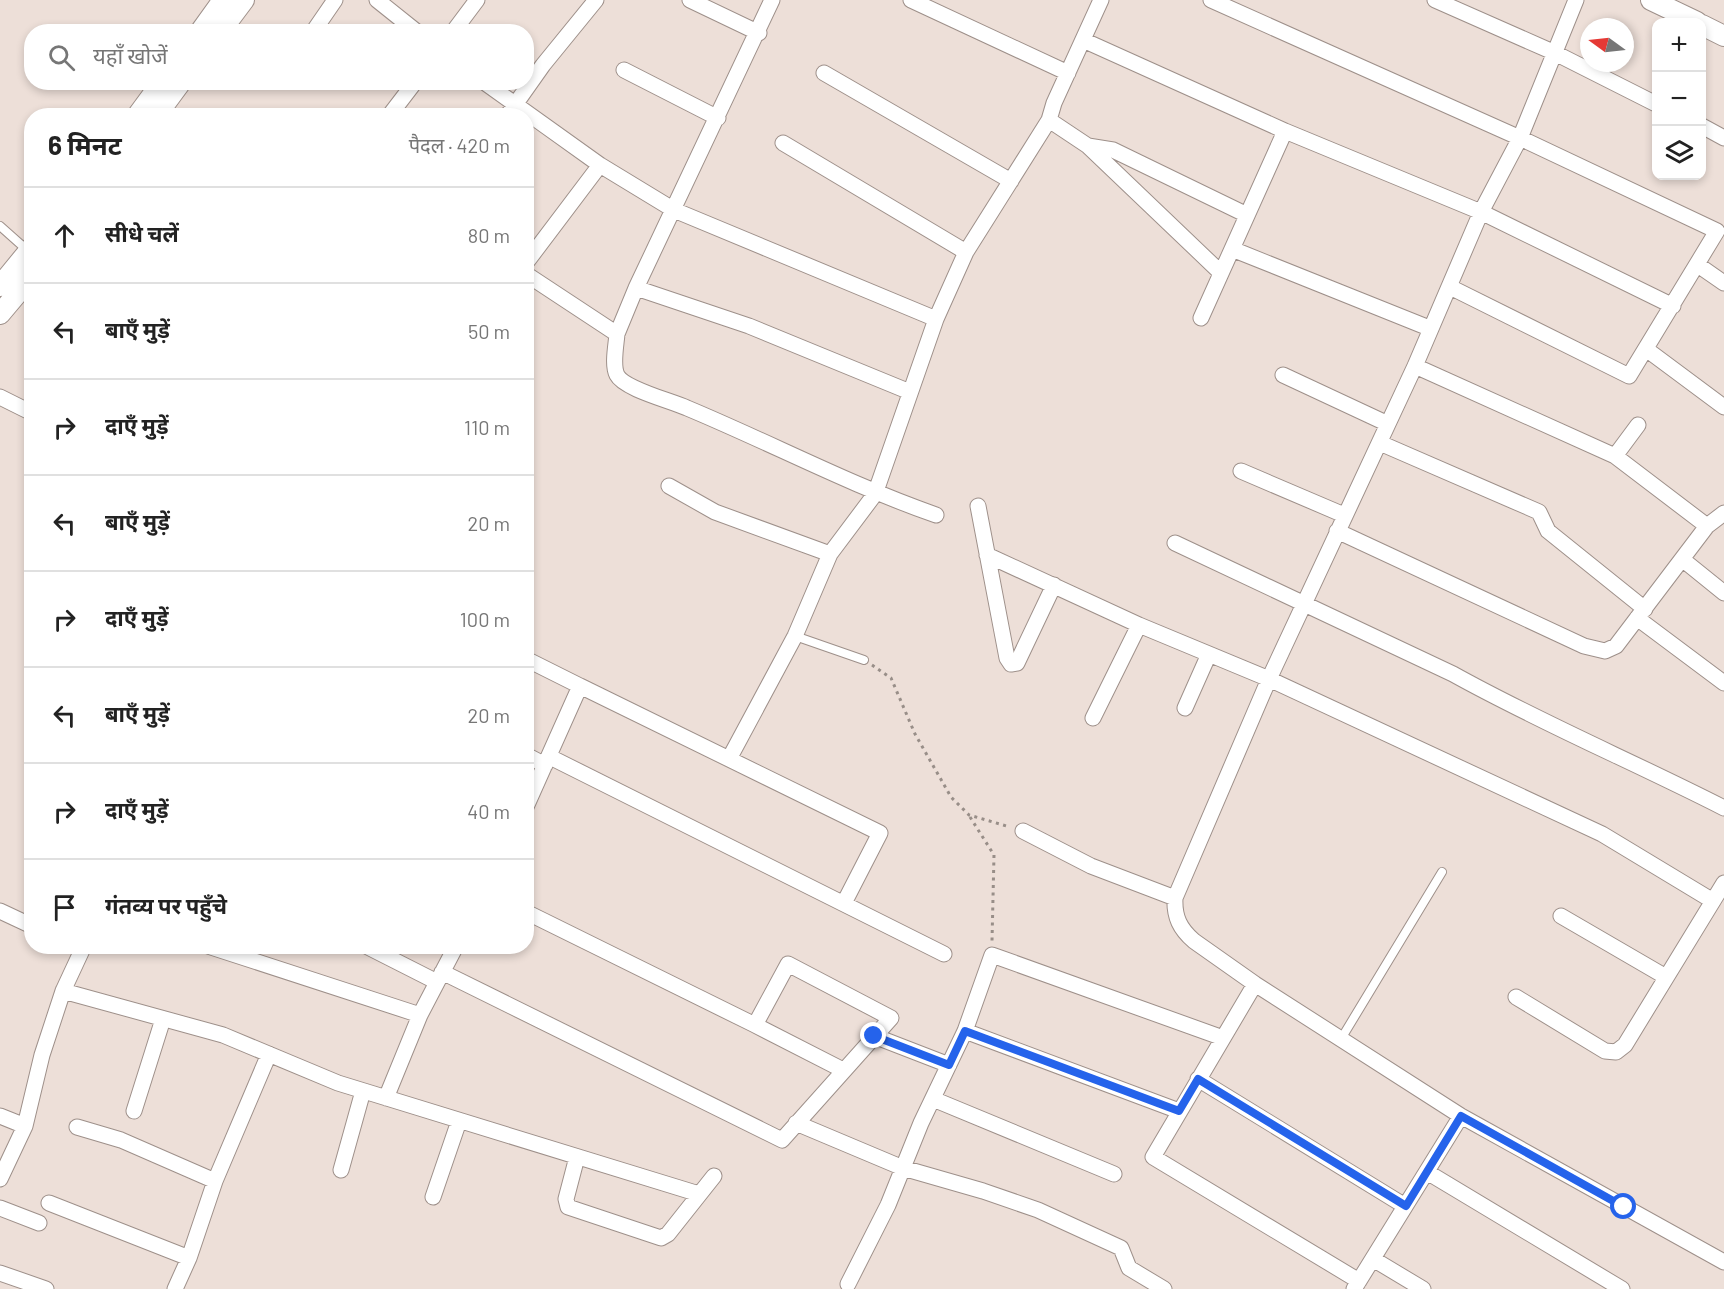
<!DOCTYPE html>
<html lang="hi">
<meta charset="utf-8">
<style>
:root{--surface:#fff;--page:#f2f2f2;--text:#222;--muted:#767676;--line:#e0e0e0}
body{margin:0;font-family:Barlow,"Noto Sans Devanagari",sans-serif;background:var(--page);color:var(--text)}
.controls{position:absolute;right:18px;top:18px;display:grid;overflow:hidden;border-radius:12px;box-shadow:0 3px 9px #0003}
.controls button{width:54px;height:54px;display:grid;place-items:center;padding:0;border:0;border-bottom:2px solid var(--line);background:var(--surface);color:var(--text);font:30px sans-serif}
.compass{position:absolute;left:1580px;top:18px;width:54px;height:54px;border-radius:50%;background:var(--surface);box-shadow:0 3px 9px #0003;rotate:285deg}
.stop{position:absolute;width:18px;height:18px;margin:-14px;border:4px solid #2563eb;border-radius:50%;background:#fff}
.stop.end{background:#2563eb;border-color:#fff;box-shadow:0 2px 6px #0008}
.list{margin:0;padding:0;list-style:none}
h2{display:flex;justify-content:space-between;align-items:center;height:78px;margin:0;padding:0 24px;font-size:26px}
h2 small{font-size:20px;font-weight:400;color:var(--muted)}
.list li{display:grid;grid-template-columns:39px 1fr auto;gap:18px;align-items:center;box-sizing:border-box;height:96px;padding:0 24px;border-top:2px solid var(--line)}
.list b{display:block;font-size:22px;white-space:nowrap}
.list em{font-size:20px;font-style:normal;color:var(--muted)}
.icon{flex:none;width:33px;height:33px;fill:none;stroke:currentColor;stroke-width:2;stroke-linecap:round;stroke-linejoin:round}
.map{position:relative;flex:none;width:1724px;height:1289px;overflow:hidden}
.search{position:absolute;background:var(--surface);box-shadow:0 3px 9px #0003;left:24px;top:24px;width:510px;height:66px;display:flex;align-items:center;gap:15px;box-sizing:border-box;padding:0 21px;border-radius:24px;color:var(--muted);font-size:22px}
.panel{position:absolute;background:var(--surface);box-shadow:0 3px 9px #0003;left:24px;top:108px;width:510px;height:846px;border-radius:24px}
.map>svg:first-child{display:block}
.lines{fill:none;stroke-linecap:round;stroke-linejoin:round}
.service-casing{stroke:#9e908a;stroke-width:10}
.minor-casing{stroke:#9e908a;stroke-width:17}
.tertiary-casing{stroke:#9e908a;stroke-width:22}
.path{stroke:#988e88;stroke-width:3;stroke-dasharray:3 4.5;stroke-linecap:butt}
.service{stroke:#fff;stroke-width:8}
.minor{stroke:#fff;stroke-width:15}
.tertiary{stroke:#fff;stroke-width:20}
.route{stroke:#2563eb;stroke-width:8}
</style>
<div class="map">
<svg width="1724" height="1289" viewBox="0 0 1724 1289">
<rect width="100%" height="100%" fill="#eddfd8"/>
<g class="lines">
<!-- service casing -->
<g class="service-casing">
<path id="service" d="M0,226L27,250
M795,636L864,660
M1341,1039L1442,872"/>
</g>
<!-- minor casing -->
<g class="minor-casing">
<path id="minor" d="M377,0L417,32
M690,0L759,33
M911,0L1068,73
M1101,0L1054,103L1049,120L1088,146L1221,273
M1211,0L1520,138L1717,231L1629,376L1450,287
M1435,0L1553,52L1656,104
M313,32L335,0
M453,32L477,0
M1083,40L1285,131L1481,212L1673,306
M624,70L718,118
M824,73L1011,181
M484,82L600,165L674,210L936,319
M389,116L415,82
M507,116L543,65L596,0
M1702,126L1724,138
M783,143L966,252
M1088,146L1113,150L1247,215
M1232,249L1429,328
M526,263L600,165
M1698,265L1724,283
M526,274L617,334L636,288L772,0
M636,288L749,326L910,392
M1201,318L1285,131
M617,334C616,346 612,365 617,375C624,389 672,401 687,408C771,443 850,485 936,515
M1646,349L1724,407
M1415,366L1615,456L1707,526
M1283,375L1388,424
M0,397L32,413
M1380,443L1539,512L1548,531L1645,609
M1615,456L1638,425
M1241,471L1344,515
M669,486L715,512L830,554
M978,506L1007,658L1011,664L1017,663L1054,585
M1337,531L1584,646L1605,651L1616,646L1707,526L1724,513
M1175,543L1453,674C1541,723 1634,762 1724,808
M987,555L1139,625L1269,679L1415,366L1481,212L1520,138L1576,0
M1682,559L1724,593
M1637,618L1724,683
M526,659L580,686L526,807
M580,686L880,833L844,903
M1185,708L1209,654
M1093,718L1139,625
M526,755L545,765
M550,757L944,954
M729,759L795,636L830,554L875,494L936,319L966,252L1049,120
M1023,831L1091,866L1175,898
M1713,901L1602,834L1269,679L1175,898C1174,917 1180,929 1194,941L1255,984L1461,1116L1724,1262
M0,911L32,926
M526,912L755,1025
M1561,916L1666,977
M208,946L420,1015
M366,946L437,982
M442,972L782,1140L891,1018L788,964L755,1025L843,1070
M1255,984L1153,1157L1359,1281
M63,991L83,948
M1516,997L1605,1051L1616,1052L1625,1045L1724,883
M965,1031L1179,1111
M874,1036L949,1065
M1198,1079L1405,1206
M386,1098L420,1015L456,946
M933,1099L1114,1174
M134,1111L163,1019
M0,1116L25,1126
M796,1123L903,1168L983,1191L1038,1210L1121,1248L1129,1268L1164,1289
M77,1127L121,1140L215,1181
M577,1157L566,1199L568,1207L661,1238L668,1234L714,1176
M341,1170L363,1091
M1427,1172L1622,1289
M0,1179L25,1126L42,1055L63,991L223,1035L338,1083L699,1194
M433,1197L459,1121
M49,1203L189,1258
M0,1208L39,1223
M1373,1259L1423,1289
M0,1273L46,1289
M848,1284L888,1205L921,1123L965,1031L992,955L1223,1038
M175,1289L189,1258L215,1181L269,1054
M1354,1289L1461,1116"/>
</g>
<!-- tertiary casing -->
<g class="tertiary-casing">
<path id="tertiary" d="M1651,0L1697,22
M1702,25L1724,36
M200,32L223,0
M220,32L244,0
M137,116L162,82
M156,116L181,82
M0,286L32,247
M0,314L32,276"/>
</g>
<!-- path -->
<path class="path" d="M872,665L891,678L915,734L951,797L969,815L1010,827
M970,817L994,855L992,941"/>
<!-- service -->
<use href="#service" class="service"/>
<!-- minor -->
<use href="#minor" class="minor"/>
<!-- tertiary -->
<use href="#tertiary" class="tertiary"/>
</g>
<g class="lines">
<!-- route -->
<path class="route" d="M874,1036L949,1065L965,1031L1179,1111L1198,1079L1406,1206L1461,1116L1624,1207"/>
</g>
</svg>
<div class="controls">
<button>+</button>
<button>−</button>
<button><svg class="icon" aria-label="layers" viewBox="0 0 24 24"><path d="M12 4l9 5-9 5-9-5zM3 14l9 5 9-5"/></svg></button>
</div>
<svg class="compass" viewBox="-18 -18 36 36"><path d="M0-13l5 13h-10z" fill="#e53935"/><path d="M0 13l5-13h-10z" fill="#767676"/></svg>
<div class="stop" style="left:1624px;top:1207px"></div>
<div class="stop end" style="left:874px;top:1036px"></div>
<div class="search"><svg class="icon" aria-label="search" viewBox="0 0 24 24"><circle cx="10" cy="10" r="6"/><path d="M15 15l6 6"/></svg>यहाँ खोजें</div>
<section class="panel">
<h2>6 मिनट<small>पैदल · 420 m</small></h2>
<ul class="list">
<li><svg class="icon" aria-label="ahead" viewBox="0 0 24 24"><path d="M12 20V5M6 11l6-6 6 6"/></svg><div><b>सीधे चलें</b></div><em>80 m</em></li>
<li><svg class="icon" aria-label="left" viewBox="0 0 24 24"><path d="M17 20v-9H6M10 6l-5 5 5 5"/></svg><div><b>बाएँ मुड़ें</b></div><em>50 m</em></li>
<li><svg class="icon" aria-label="right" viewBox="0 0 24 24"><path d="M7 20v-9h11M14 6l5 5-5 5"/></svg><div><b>दाएँ मुड़ें</b></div><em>110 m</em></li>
<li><svg class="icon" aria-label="left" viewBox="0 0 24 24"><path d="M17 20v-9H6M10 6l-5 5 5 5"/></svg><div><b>बाएँ मुड़ें</b></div><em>20 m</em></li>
<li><svg class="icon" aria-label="right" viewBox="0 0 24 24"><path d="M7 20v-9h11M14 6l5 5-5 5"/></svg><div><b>दाएँ मुड़ें</b></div><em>100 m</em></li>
<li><svg class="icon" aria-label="left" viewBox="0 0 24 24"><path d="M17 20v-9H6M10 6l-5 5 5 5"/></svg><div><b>बाएँ मुड़ें</b></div><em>20 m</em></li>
<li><svg class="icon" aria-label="right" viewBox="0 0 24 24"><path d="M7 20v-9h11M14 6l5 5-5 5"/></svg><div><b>दाएँ मुड़ें</b></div><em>40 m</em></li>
<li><svg class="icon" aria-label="arrive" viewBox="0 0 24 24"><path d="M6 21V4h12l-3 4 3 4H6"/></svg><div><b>गंतव्य पर पहुँचे</b></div></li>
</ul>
</section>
</div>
